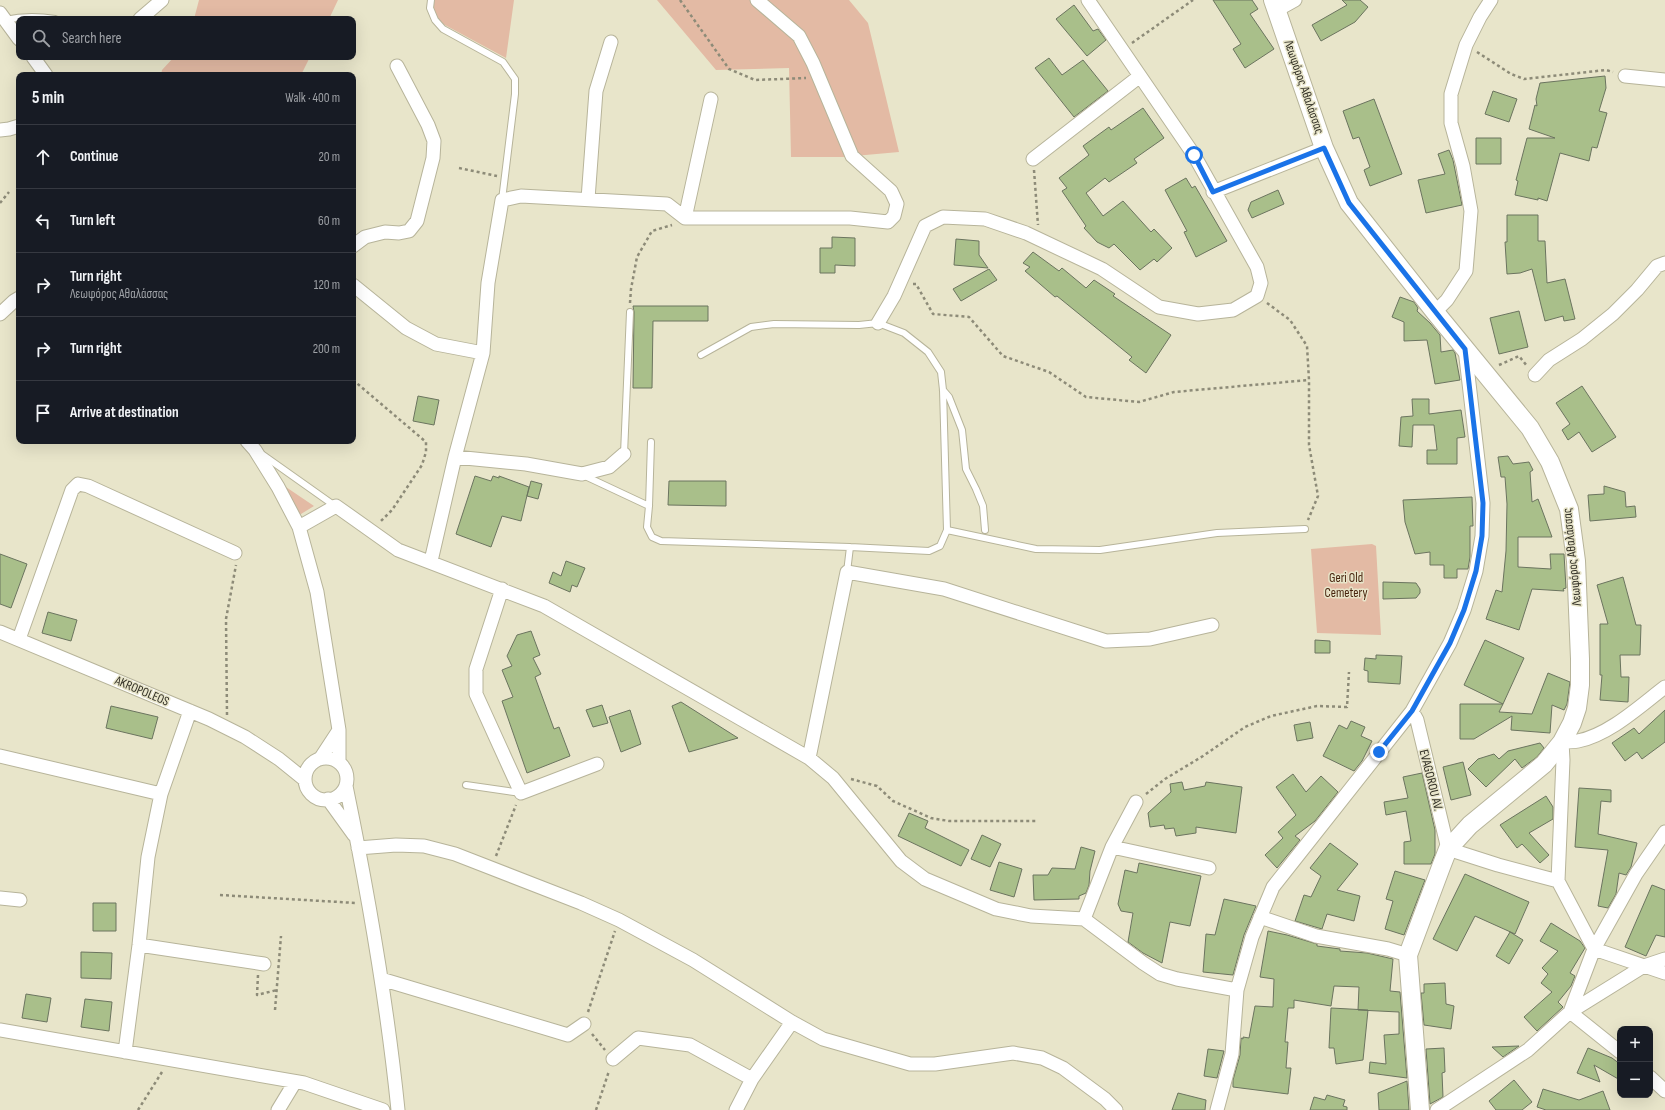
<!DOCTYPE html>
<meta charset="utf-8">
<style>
:root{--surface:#171b24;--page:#242831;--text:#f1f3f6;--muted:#9ea1a6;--line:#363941}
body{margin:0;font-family:"Sofia Sans Condensed",sans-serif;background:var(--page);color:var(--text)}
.controls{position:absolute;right:12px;bottom:12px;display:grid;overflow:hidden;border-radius:8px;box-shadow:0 4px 16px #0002}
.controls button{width:36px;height:36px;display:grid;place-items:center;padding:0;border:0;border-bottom:1px solid var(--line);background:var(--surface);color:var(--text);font:20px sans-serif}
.stop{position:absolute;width:12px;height:12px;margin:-9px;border:3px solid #1a73e8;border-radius:50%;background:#fff}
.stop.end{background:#1a73e8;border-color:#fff;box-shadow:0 1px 4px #0008}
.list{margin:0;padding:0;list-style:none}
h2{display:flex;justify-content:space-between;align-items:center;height:52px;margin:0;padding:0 16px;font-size:17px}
h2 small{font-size:13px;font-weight:400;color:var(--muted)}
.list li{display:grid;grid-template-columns:26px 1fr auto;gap:12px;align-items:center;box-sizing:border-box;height:64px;padding:0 16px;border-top:1px solid var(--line)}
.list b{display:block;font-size:15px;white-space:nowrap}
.list p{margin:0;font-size:13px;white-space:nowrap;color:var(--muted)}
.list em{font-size:13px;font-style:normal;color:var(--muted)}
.icon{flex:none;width:22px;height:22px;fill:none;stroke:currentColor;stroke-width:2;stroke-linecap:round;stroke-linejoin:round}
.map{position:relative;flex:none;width:1665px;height:1110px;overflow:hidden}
.search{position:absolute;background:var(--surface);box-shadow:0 4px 16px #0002;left:16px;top:16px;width:340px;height:44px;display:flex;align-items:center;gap:10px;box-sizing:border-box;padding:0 14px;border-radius:8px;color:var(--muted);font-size:15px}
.panel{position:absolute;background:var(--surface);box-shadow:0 4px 16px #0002;left:16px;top:72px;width:340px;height:372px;border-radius:8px}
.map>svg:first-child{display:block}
.green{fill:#e3baa4}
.building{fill:#a9bf8a;stroke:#6b745f}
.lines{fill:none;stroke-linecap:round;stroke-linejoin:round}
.lane-casing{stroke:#b7b49a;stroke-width:8}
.street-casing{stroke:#b7b49a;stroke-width:15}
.secondary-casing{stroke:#b7b49a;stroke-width:20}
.path{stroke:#8d8b78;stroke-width:2.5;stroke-dasharray:3 3;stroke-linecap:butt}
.lane{stroke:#fff;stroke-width:6}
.street{stroke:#fff;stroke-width:13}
.secondary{stroke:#fff;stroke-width:18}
.route{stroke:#1a73e8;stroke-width:5}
.labels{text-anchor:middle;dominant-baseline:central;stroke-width:3;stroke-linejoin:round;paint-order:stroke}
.street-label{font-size:13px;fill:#312f25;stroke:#e8e5ca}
.park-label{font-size:13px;fill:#48240e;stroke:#e8e5ca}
</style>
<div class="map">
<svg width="1665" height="1110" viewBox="0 0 1665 1110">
<rect width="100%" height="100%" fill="#e8e5ca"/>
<!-- green -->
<path class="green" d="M199,0H338L329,19H194Z
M431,0H514L506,58L432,18Z
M657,0H849L868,23L899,152L843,157H791L789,68L716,70Z
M174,57H310L301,75H161L162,70Z
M280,483L314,506L301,514L295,512Z
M1372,544L1376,546L1381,635L1317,633L1311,549Z"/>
<!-- building -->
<path class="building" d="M1213,0H1252L1258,9L1250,14L1274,49L1245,68L1233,49L1241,44Z
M1342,0H1360L1368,7L1355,22L1321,41L1312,25L1347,5Z
M1074,5L1093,31L1098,29L1106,40L1087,56L1056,19Z
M1049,58L1062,75L1083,60L1108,91L1074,117L1035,68Z
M1605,76L1606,88L1599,111L1607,113L1597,148L1592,147L1589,161L1560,153L1547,201L1538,198V200L1515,195L1518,181L1516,180L1527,138H1555L1529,129L1535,105L1537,106L1536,99L1540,83Z
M1493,91L1517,99L1509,122L1485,114Z
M1374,99L1402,174L1370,186L1364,170L1370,167L1359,137L1353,139L1343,111Z
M1143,108L1164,138L1134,159L1137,163L1109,182L1105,178L1086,193L1103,216L1123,201L1151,232L1154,229L1172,248L1157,262L1154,259L1140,270L1114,244L1109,248L1097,242L1084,228L1086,226L1062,191L1067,188L1059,178L1089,155L1083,146L1109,127L1111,130Z
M1476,138H1501V164H1476Z
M1449,150L1453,160L1462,205L1426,213L1418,180L1445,174L1438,154Z
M1186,178L1192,188L1195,186L1227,241L1196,257L1184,232L1187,231L1165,190Z
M1278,190L1284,204L1252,218L1248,210L1251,202Z
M1507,215H1538V241H1545L1547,283L1565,279L1575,319L1564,321L1563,316L1545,321L1532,269L1520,273L1507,274L1505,242H1507Z
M832,237L855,238V266L835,265V273H820V248H832Z
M956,239L979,241V255L988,268L954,265Z
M1033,252L1059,271L1062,268L1086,288L1094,280L1115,294L1113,296L1171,335L1146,373L1129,360L1132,357L1057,296L1055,297L1025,271L1030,267L1023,263Z
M989,269L997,280L961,301L953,289Z
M1400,297L1414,302L1418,308L1417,311L1430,323L1440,335L1441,352L1453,350L1455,353L1460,380L1435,384L1427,340L1404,341V322L1392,317Z
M633,306H708V321H653L652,388H633L634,312Z
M1519,311L1528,347L1499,354L1490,318Z
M1582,386L1616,437L1592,452L1579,432L1568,440L1562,430L1570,424L1556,403Z
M418,396L439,400L434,425L413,421Z
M1412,399H1429V414L1461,410L1465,437L1457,438V464H1427V450H1437L1434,425H1413L1412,447L1399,446L1401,417L1413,416Z
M1508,456L1513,464L1529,462L1533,470L1530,472L1532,502L1538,499L1552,537H1518V567L1551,569L1550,554H1564L1566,588L1563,589L1564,591L1532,589L1519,630L1486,619L1496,590L1502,592L1506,551L1507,504L1505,477H1501L1498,457Z
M475,476L491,481L493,476L499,478V476L529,487L521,521L502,516L491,547L456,534Z
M531,481L542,484L538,499L527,496Z
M669,481H726V506L668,505Z
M1604,486L1625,492L1626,507L1635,506L1636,517L1590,521L1588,495L1604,494Z
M1472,497L1473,526H1470V557L1468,569H1457V578H1444V565H1430V552L1415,554L1405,522L1403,500Z
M0,554L27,564L11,608L0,604Z
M566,561L585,568L577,587L572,585L570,592L549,583L553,572L561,576Z
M1623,577L1636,625H1641L1640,655H1620L1621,677H1629L1628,702L1600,700L1602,675H1600V624H1608L1597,585Z
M1383,582L1416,583L1420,589V593L1416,598L1383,599Z
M48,612L77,620L71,641L42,633Z
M531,631L540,655L533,658L541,674L535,677L554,729L559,727L570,756L527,773L502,701L513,697L502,670L512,666L507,656L517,635Z
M1315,640L1330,641V653H1315Z
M1485,640L1524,658L1503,704L1464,685Z
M1376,655L1402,656L1400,684L1368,682V671L1364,670L1365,658L1376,659Z
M1548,673L1570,682L1567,704L1564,710L1552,705L1550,733L1511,730L1512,716L1474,739H1460V704H1503L1499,712L1532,714Z
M681,702L738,738L689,752L672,706Z
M602,705L608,723L593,727L586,710Z
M111,706L158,717L152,739L106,728Z
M630,710L641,744L621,752L609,717Z
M1665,710V742L1642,759L1637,752L1625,761L1612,743L1634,728L1639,734Z
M1351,721L1365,727L1361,736L1372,741L1362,761L1354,771L1323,756L1339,725L1347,729Z
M1310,722L1313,738L1297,741L1294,725Z
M1540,743L1544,748L1537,757L1522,768L1515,759L1486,787L1468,769L1478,759L1494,754L1499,759L1508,751Z
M1463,762L1471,795L1451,800L1443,767Z
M1422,773L1435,830V854L1431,864H1404V842L1411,841L1406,811L1386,815L1384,802L1408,798L1403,777Z
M1293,774L1306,792L1321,776L1338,792L1315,821L1295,836L1300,840L1277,868L1265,855L1283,838L1278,832L1296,815L1276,787Z
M1182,782L1184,790L1205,786L1206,782L1242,787L1236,833L1196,827V833L1176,836L1174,828L1165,829L1164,825L1150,827L1148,813L1171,792L1170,784Z
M1579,788L1611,790V802L1601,801L1598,834L1637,843L1631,867L1626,875L1619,873L1616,894L1608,908L1598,906L1608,850L1575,847Z
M1546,796L1553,807V819L1529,833L1549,855L1540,863L1522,844L1517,848L1500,825Z
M909,813L928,821L925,828L969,850L961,866L898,836Z
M982,835L1001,844L990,867L971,859Z
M1330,843L1358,864L1337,890L1360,896L1354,921L1327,914L1322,929L1295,921L1304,895L1311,897L1321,876L1310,868Z
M1081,847L1095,851L1090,871L1089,885L1086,893L1079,896V899L1034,900L1033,875H1048L1052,868L1075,869Z
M999,862L1022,869L1014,897L990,890Z
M1139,863L1201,876L1190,926L1170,922L1162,963L1143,953L1128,942L1133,913L1121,911L1118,904L1125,870L1137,873Z
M1395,871L1425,880L1404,935L1385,929L1393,901L1386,899Z
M1465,874L1529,902L1515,934L1475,916L1457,951L1433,939Z
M1652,885L1665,890V937L1656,935L1646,956L1625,947Z
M1224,899L1256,906L1244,935L1233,975L1203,972L1206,934L1215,935Z
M93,903H116V931H93Z
M1551,923L1580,941L1585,948L1570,973L1575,976L1571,986L1558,1002L1563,1007L1537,1031L1524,1017L1552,992L1541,983L1548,974L1542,968L1558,951L1540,941Z
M1268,931L1287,935L1317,944V946L1340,949V951L1367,953L1393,959L1390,991L1400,992L1407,1078L1369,1073L1370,1062L1386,1064L1384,1035L1399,1034V1012L1358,1010L1359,987L1334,986L1331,1006L1294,1000V1008H1288L1285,1042H1288L1286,1068H1291L1288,1094L1233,1087V1080L1240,1055L1241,1038L1243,1039V1037L1249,1038L1255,1006L1273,1007L1274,979L1260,977Z
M1510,932L1523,940L1509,964L1496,956Z
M81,952L112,953L111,979L81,978Z
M1445,983L1446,1004L1454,1006L1451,1029L1424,1025L1421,993H1424V984Z
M26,994L51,998L47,1022L22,1018Z
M85,999L112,1002L109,1031L81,1027Z
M1331,1008L1368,1010L1363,1060L1336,1064L1334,1048H1329Z
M1519,1046L1503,1057L1492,1047Z
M1444,1048L1445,1072L1442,1073L1443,1097L1430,1104L1426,1049Z
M1588,1048L1612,1058L1620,1064V1080L1594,1065L1600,1082L1577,1073Z
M1208,1049L1224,1051L1217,1078L1204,1076Z
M1514,1080L1532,1102L1522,1110H1496L1489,1101Z
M1407,1081L1409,1110H1379L1378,1093Z
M1543,1089L1579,1100L1603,1091L1610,1110H1546L1537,1107Z
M1178,1093L1206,1100L1205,1110H1172Z
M1327,1095L1345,1100L1343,1106L1347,1107V1110H1310L1314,1097L1325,1100Z"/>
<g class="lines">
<!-- lane casing -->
<g class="lane-casing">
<path id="lane" d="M431,0L430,8L435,20L443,29L503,62L515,79V94L502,200
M5,20C23,16 37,16 55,19
M943,390L949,397L962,430L966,469L976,489L983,506L985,530
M651,442L649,506L647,527L652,537L661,541L850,547L929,551L940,546L947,530L943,390L941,372L928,352L904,333L878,323L859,325L774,324L751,327L701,355
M624,454L630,312
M263,455L335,506
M585,476L649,506
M947,530L1036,549L1100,550L1217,533L1305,529
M847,572L850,547
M466,785L521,793"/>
</g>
<!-- street casing -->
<g class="street-casing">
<path id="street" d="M1277,10L1295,0
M0,13L19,39
M140,19L162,0
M33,57L46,75
M1625,76L1665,80
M0,130L9,129L19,126
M1033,159L1140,76
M1213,192L1324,148
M588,199L596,91L611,42
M685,218L711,99
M353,246L365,237L385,232L399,233L409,231L417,221L433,158L434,141L428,125L397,66
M353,285L406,328L436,344L483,353
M1435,312L1447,300L1466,271L1471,211L1463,166L1451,123V94L1466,45L1480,17L1491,0
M0,314L14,301L19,298
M878,323L894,296L925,226L943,217L985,219L1026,233L1102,269L1159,307L1198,314L1233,310L1257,296L1261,283L1257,267L1194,155L1088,0
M1535,375L1549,360L1582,339L1613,314L1637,290L1657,266L1665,263
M247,441L255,450L278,487L299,527L317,592L339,730V762
M455,457L526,464L582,474L609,467L624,454
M299,527L336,506L398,550L544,606L809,758L833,778L901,861L925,879L996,909L1031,916L1084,919L1143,963L1160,974L1177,979L1237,990
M431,561L455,457L483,353L488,283L502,200L521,196L667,204L685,218H850L888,222L894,216L897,204L891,191L852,156L813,63L799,36L757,0
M502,589L476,669V694L521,793L597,764
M0,632L209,719L245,737L279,759L305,780
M19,639L72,490L78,484L88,486L235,553
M1665,687C1640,706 1609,735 1578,741C1573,742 1567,742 1562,742L1563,760L1558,881L1594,949L1665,973
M1412,711L1417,720L1448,849L1498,865L1558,881
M0,756L161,794
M809,758L847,572L944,589L1106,641L1150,639L1212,625
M305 779a21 21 0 1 1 42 0a21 21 0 1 1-42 0Z
M320,759L339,730
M346,786C368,893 387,1001 398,1110
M328,799L354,835
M1112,847L1209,868
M358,848L396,845L424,846L455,854L581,903L619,920L693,960L792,1022L823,1039L910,1064H935L1013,1053L1042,1058L1063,1068L1105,1099L1116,1110
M0,898L20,900
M1260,917L1316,936L1388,949L1408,955
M1084,919L1112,847L1136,802
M139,945L264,964
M381,979L568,1035L584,1024
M0,1030L304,1083L383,1110
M125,1052L139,945L148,857L161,794L190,711
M1620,1052L1570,1012L1644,966L1665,959
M613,1059L638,1038L690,1045L752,1079
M1650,1077L1665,1091
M278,1110L295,1082
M736,1110L752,1079L792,1022
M1217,1110L1232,1054L1237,990L1252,937L1273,887L1412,711L1450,643L1464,610L1476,571L1482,536L1483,503L1465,349
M1437,1110L1528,1050L1570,1012L1594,949L1636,874L1665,832"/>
</g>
<!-- secondary casing -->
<g class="secondary-casing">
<path id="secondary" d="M1273,0L1324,148L1349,203L1435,312L1530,428L1550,462L1569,509L1576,561L1580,659V685L1577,708L1572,723L1562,742L1544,764L1470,825L1448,849L1441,867L1408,955L1420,1110"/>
</g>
<!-- path -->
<path class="path" d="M680,0L729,69L755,80L806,78
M1132,43L1193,0
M1477,52L1511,74L1524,79L1606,70L1613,72
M459,168L497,176
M1034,170L1038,225
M0,203L9,192
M913,284H916L933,314L969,317L1003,356L1049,372L1086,397L1139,402L1174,392L1309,380
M630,303L631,289L637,257L652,231L672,225
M1267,303L1290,320L1307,346L1309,380V445L1318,496L1308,520
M1499,365L1519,356L1527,366
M353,380L426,442V452L422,465L392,510L380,522
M227,715L226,619L236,565
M851,779L877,786L893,801L931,818L949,821H1036
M1146,794L1165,779L1203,756L1245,727L1271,716L1317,706L1347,707L1349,672
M496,856L516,805
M220,895L356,903
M258,975L257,995L277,990
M275,1010L281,936
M588,1012L615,931
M592,1034L605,1050
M138,1110L162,1072
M596,1110L609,1071"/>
<!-- lane -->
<use href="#lane" class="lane"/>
<!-- street -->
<use href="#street" class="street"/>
<!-- secondary -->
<use href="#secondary" class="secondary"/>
</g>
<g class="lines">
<!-- route -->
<path class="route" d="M1194,155L1213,192L1324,148L1349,203L1465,349L1483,503L1482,536L1476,571L1464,610L1450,643L1412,711L1379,752"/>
</g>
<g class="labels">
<!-- street labels -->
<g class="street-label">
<text transform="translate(1304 87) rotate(71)">Λεωφόρος Αθαλάσσας</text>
<text transform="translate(1572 557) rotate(-96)">Λεωφόρος Αθαλάσσας</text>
<text transform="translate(142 691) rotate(23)">AKROPOLEOS</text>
<text transform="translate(1431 780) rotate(76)">EVAGOROU AV.</text>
</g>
<!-- park labels -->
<g class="park-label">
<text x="1346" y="578">Geri Old<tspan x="1346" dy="15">Cemetery</tspan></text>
</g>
</g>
</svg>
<div class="controls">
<button>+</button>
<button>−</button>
</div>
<div class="stop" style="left:1194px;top:155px"></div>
<div class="stop end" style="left:1379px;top:752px"></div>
<div class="search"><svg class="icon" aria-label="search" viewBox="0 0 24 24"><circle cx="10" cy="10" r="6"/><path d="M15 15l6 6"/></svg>Search here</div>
<section class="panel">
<h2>5 min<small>Walk · 400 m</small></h2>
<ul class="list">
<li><svg class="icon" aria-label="ahead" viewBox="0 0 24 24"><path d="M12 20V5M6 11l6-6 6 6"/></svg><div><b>Continue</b></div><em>20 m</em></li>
<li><svg class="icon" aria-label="left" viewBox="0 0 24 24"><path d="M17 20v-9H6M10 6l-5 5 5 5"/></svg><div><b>Turn left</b></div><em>60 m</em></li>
<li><svg class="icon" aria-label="right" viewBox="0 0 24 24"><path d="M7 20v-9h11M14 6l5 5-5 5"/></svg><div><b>Turn right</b><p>Λεωφόρος Αθαλάσσας</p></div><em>120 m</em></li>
<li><svg class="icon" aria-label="right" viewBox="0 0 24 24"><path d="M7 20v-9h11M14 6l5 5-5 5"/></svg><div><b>Turn right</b></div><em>200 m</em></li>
<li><svg class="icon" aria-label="arrive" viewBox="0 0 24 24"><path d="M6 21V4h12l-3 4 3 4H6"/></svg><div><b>Arrive at destination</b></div></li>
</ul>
</section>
</div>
